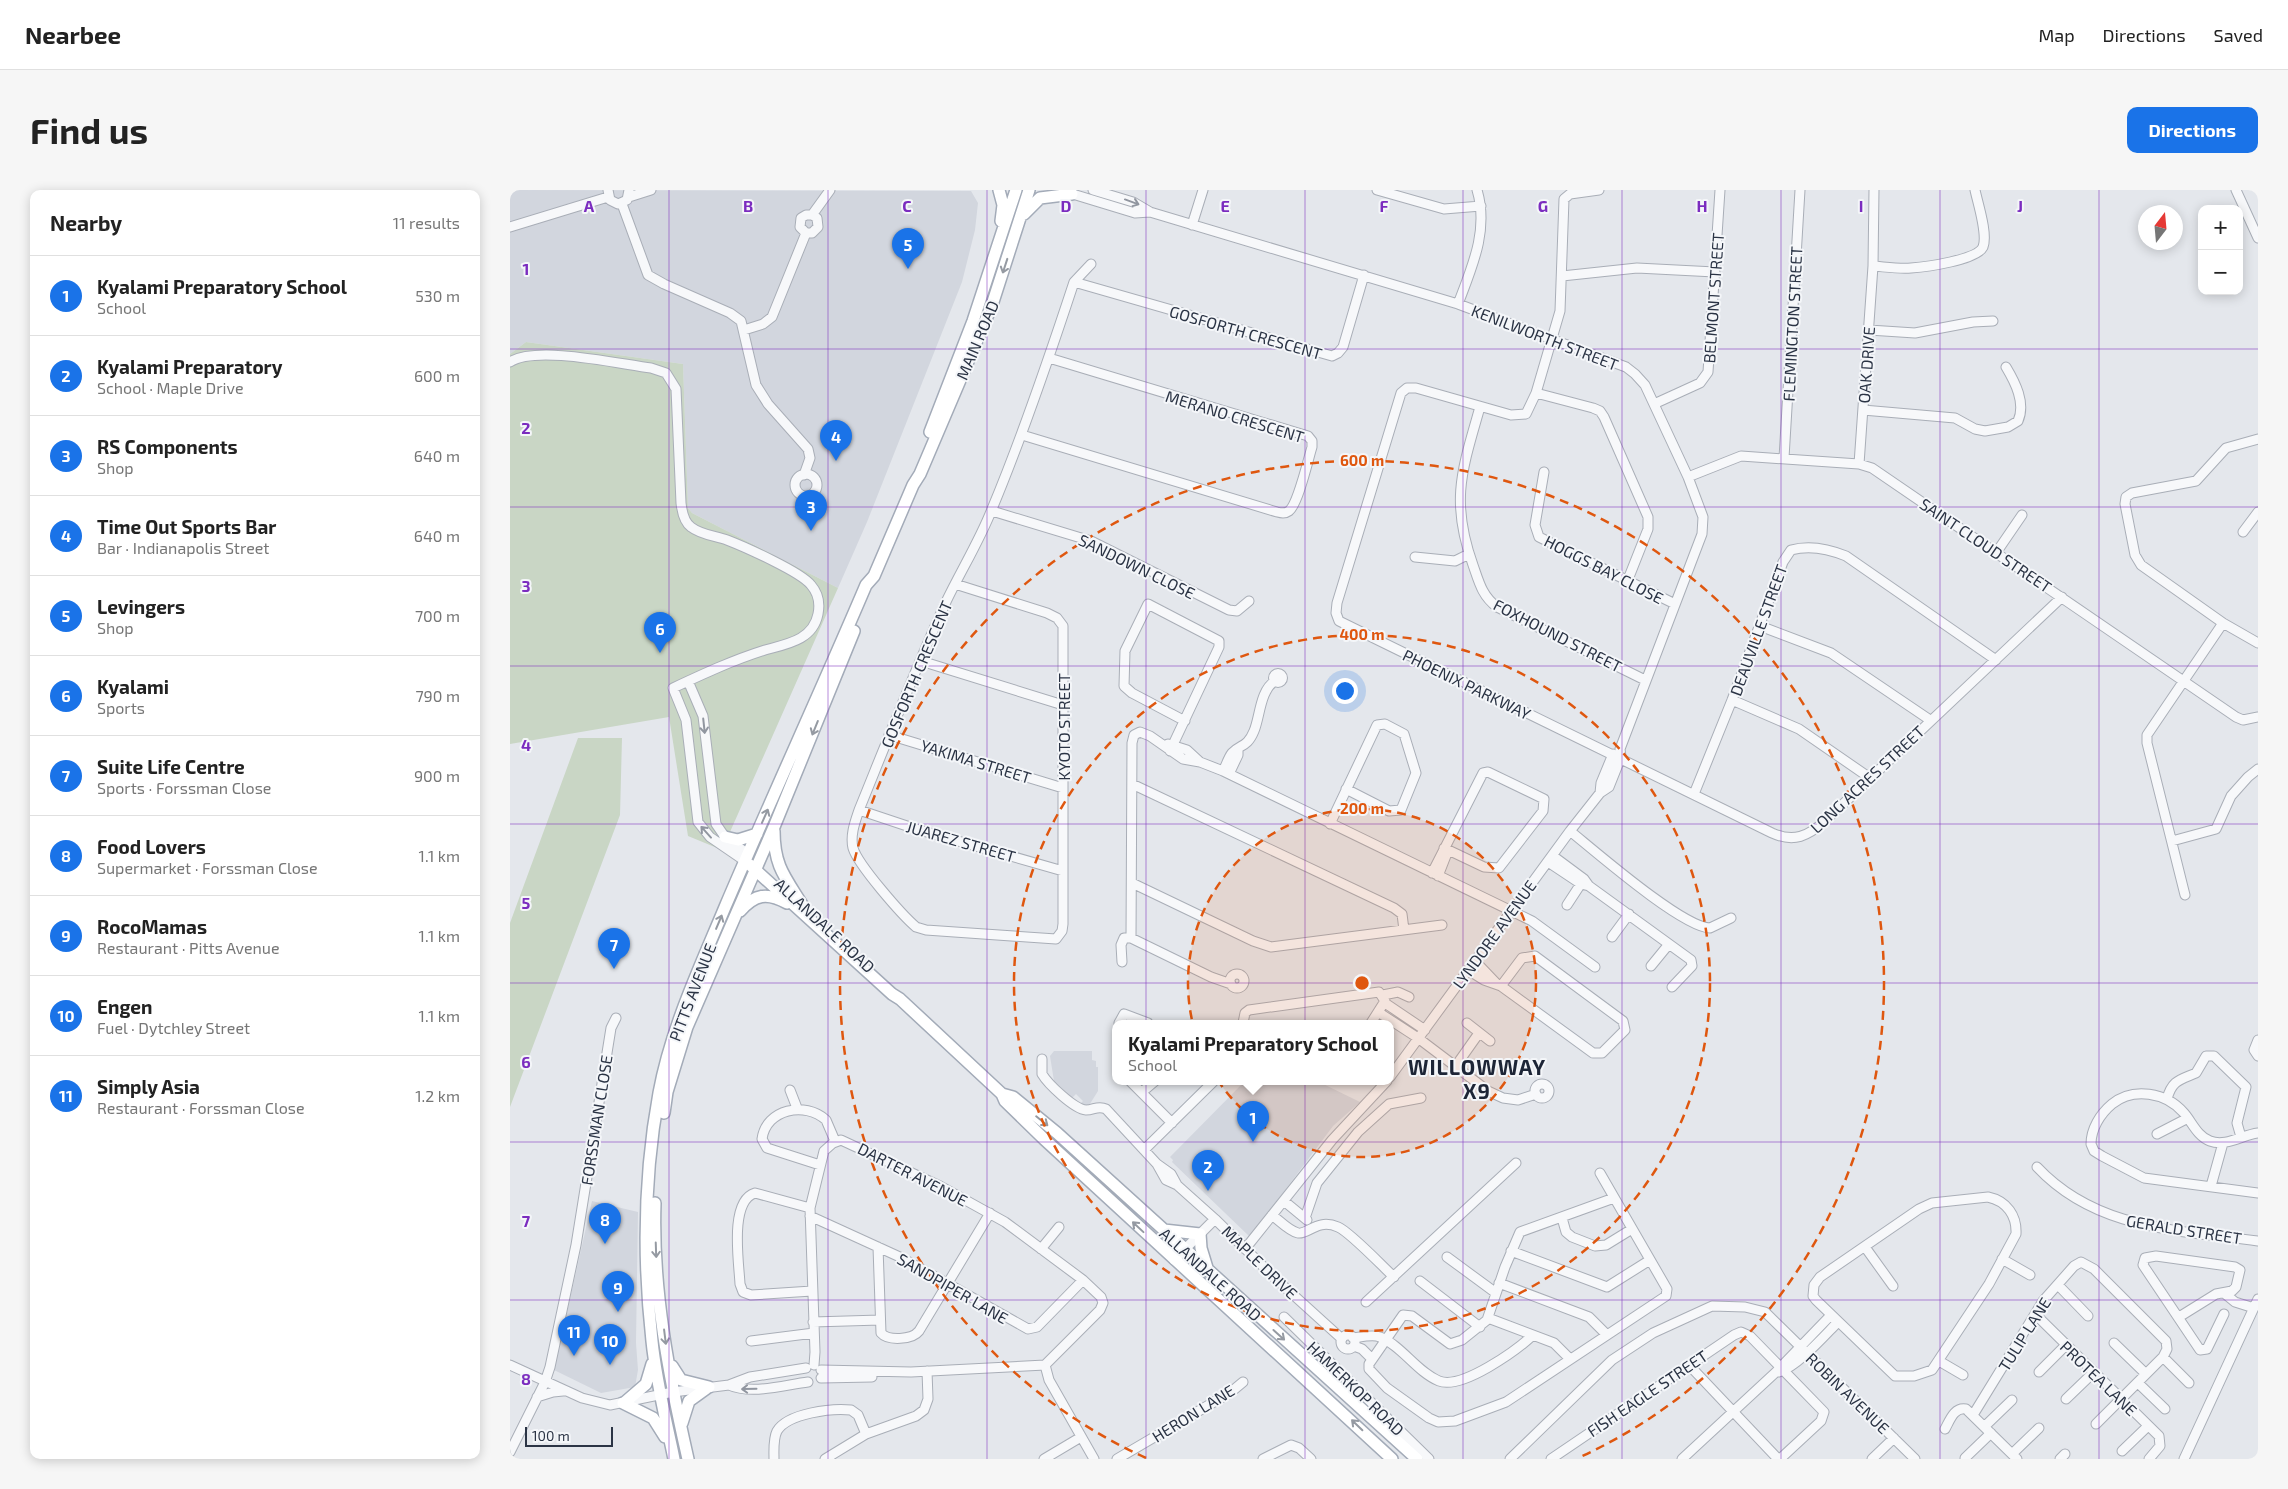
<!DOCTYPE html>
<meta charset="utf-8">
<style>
:root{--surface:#fff;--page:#f6f6f6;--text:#222;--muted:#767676;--line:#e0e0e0;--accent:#1a73e8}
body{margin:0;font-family:"Exo 2",sans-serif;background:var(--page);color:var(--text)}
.controls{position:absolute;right:15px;top:15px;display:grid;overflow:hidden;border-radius:10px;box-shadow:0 2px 12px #0003}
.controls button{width:45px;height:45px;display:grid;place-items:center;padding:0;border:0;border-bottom:1px solid var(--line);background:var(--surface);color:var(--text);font:25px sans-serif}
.compass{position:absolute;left:1628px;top:15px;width:45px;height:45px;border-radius:50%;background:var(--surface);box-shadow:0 2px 12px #0003;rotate:16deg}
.scale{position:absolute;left:15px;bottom:12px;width:88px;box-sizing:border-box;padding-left:5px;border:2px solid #2b3445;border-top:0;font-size:14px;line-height:18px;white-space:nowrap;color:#2b3445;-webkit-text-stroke:4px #f4f6f9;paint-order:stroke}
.you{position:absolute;left:834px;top:500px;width:18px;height:18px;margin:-12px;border:4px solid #fff;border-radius:50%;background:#1a73e8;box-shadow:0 0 0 8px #1a73e833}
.badge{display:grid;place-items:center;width:32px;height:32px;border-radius:50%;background:var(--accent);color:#fff;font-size:16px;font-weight:700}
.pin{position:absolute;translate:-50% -41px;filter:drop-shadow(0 1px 2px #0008)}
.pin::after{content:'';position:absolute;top:26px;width:18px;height:15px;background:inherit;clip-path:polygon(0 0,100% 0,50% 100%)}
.popup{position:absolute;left:602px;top:830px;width:282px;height:65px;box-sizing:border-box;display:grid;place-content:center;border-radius:10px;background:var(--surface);filter:drop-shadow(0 1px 4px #0005);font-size:16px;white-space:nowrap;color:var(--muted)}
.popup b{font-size:19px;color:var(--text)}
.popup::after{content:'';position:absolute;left:50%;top:100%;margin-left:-10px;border:10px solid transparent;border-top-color:var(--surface)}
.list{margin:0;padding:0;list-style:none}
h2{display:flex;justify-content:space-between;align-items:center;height:65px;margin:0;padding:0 20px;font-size:21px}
h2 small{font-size:16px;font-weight:400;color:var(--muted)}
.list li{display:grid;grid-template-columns:32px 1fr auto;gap:15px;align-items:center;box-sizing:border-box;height:80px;padding:0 20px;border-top:1px solid var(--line)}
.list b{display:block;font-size:19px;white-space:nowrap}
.list p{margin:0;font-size:16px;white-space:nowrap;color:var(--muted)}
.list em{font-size:16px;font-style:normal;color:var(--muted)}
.map{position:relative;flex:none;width:1748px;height:1269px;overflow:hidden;border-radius:10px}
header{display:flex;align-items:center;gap:30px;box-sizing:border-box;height:70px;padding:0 25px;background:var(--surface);border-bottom:1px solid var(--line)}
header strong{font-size:24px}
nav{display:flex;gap:28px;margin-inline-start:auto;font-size:18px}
.intro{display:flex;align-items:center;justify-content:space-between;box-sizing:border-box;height:120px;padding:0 30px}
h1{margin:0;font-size:35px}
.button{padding:12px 22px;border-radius:10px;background:var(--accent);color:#fff;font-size:18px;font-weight:700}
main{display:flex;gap:30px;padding:0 30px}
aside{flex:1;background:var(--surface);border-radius:10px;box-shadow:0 2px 12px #0003}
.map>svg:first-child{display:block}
.built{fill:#d2d6de}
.green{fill:#c9d6c5}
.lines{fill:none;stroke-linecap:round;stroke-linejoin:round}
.minor-casing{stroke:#a9aeb7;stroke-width:11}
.major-casing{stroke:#a3abb8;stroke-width:14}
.minor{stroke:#f7f8fa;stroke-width:9}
.major{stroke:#fff;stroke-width:11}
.oneway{stroke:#9196a0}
.oneway2{stroke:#959aa2}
.grid{fill:none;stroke:#7b2cbf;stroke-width:1;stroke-opacity:0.55}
.ring{fill:none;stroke:#df570f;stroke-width:2.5;stroke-dasharray:9 6}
.labels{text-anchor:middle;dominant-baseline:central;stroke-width:4;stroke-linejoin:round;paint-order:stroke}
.street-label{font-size:16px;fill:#2b3445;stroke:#f4f6f9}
.district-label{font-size:21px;font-weight:bold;letter-spacing:1px;fill:#1d2536;stroke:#f4f6f9}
.grid-label{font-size:16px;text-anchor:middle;font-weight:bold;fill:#7b2cbf;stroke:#f4f6f9;stroke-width:4;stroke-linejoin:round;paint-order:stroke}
.centre{fill:#df570f;stroke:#f4f6f9;stroke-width:2.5}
.ring-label{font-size:15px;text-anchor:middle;font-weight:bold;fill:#df570f;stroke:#f4f6f9;stroke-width:4;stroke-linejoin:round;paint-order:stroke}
</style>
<header>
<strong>Nearbee</strong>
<nav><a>Map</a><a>Directions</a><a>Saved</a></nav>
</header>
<div class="intro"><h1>Find us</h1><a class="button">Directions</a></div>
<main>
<aside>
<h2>Nearby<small>11 results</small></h2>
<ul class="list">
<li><span class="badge">1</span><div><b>Kyalami Preparatory School</b><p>School</p></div><em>530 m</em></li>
<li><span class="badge">2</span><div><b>Kyalami Preparatory</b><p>School · Maple Drive</p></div><em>600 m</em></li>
<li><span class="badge">3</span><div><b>RS Components</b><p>Shop</p></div><em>640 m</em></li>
<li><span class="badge">4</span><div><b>Time Out Sports Bar</b><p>Bar · Indianapolis Street</p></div><em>640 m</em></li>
<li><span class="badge">5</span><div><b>Levingers</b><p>Shop</p></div><em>700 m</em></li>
<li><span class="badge">6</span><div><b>Kyalami</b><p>Sports</p></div><em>790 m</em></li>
<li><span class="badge">7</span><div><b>Suite Life Centre</b><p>Sports · Forssman Close</p></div><em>900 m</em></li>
<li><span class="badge">8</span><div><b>Food Lovers</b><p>Supermarket · Forssman Close</p></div><em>1.1 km</em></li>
<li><span class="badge">9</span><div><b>RocoMamas</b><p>Restaurant · Pitts Avenue</p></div><em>1.1 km</em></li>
<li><span class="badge">10</span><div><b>Engen</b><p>Fuel · Dytchley Street</p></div><em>1.1 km</em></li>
<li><span class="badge">11</span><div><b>Simply Asia</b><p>Restaurant · Forssman Close</p></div><em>1.2 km</em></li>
</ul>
</aside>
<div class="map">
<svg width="1748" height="1269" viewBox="0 0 1748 1269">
<rect width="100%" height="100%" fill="#e4e7ec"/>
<!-- built -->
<path class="built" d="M0,0L461,1L468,13L465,40L452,92L357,332L328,398L182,323L178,318L173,174L16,152L0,164Z
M544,861H582V870L586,871V877H588V901L578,917L570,914L573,911L566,904L562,908L544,891L540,866Z
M735,891H807L850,912L823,936L740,1047L662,972L663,970L660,967Z
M82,1011L128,1022L126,1153L128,1180L125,1197L91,1203L44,1180Z"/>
<!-- green -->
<path class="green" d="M16,152L173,174L178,318L182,323L328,398L212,660L178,646L159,527L0,554V164Z
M68,548H112L110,625L0,917V733Z"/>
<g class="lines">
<!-- minor casing -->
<g class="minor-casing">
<path id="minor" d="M98,0L100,10L108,14L117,10L119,0
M583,0L623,12L640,22L948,114L1116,177L1125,184L1135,195L1178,287L1193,327L1192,344L1110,559L1111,567L1099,597L1090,603L1060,641L880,887
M867,0L934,19L971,16
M1089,0L1060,4L1054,9L1050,121L1026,203L1016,224L1001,225L906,198H897L891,203L827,413L826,423L829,431L1262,643C1284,653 1298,646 1315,631L1552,407
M1726,0L1748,48
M556,2L625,23L640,22
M119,7L141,0
M112,14L138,85L154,94L220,123L231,131L246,195L258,214L298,259L300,268L294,285
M302,25L307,28L308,37L302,43H296L290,37L291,28L296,25H302L320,0
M682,35L693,0
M0,37L98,7
M1363,76C1376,77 1389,79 1401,78C1416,77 1467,70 1473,57C1478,44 1468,14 1465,0
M1052,86L1127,78L1205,82
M564,92L822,166L828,163L833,157L854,85
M948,114C962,77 979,40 967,0
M234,140L253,134L262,127L296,43
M1359,140L1405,143L1463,132L1483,131
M0,172C26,155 109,174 141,178L156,183L166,199L171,313C172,322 174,332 181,337C191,345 206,346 217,350C235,357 291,382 301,395C308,403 310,414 308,424C303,450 277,454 255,460C223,470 193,484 163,498L176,530L188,632L200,647L235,671
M1026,203L1083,218L1090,221L1094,227L1138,327V339L1117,392
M1144,214L1190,193L1198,182L1210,0
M970,217C952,280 940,311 963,375C969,392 972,406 987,417L1135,490
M1353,220L1445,228L1465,239L1475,241L1498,237L1508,231C1516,213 1505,192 1496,177
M512,245L767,322C771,323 775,324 779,321C788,314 798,270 802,257V251L798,246L539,168
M1748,249L1716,258L1686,291L1622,303L1616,307L1615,314L1625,365L1631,375L1713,433L1748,453
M1274,268L1290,0
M1349,274L1363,76L1364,0
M1034,282L1025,335L1029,347L1165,414
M285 295a11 11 0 1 1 22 0a11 11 0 1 1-22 0Z
M1178,287L1231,266L1349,274L1362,278L1726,527L1733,530L1748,527
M482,321L581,351L719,420L727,421L739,411
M1733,342L1748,322
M1486,363L1512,325
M905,367L945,371L959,364
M445,394L537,423L547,428L553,436V734L552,741L546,749L416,740L406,737C392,725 348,675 343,658C340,645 345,632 349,620C377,551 404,482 435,414C450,382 469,352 482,319C513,245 539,168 564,92L581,74
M1250,436L1321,463L1420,530
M411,471L553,515
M763.5 488a4.5 4.5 0 1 1 9 0a4.5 4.5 0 1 1-9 0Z
M178,491L193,526L206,634L215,647L238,664
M1222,510L1289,539L1360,588
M379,545L553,598
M658,554L677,560L690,572
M660,561L709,457V451L638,414L615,461L614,496L622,503L675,531
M713,581C716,576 718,568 722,563C730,554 737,558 744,541C750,527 750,500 765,491
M719,584L728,565V560
M622,594L884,718L892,724L894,740
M1090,603L1091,593L1103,564
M1184,604L1222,510L1273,372L1281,360C1299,355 1319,359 1336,366L1486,470
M349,620L406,639L553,681
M820,634L867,535L875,534L894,544L906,583L891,620L879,621L836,599
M1060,641C1086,662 1172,737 1200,738L1221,728
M1662,651L1706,639L1721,606L1738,587L1748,579
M1043,666L1074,689L1079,696L1181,770L1182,776L1162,797
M1038,672L1071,694L1079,696
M922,683L973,583L978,582L1034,609L1033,621L989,678L974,677L934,658
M928,686L937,663
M622,693L743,751L761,757L932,735
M1675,705L1637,553V545L1713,433
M1057,715L1074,689
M1102,747L1119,724
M621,748L622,553L624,545L630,542L640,546L673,569L690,572L713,581L1022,731L1085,777
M965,771L987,794
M612,772L611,755L614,748H621L701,787L721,794
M1141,776L1159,754
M958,780L974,790L991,796L1083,863H1092L1115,840L1113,831L1025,766L1012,768L991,796
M720 791a7 7 0 1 1 14 0a7 7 0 1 1-14 0Z
M873,805L888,802L899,807
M875,813L915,840
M868,822L908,848L978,901L993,908L1008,910L1026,904
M609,833L614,824L638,833
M733,833L735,823L739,820L869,802L875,811L861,833
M957,833L980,851
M1748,850L1744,860L1748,866
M532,869V884C538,894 564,919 576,920C584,920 588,915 596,919L647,974L661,984L667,995
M945,877L969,843
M620,891L662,933
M1025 901a7 7 0 1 1 14 0a7 7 0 1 1-14 0Z
M280,900L287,918
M632,902L645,891
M1657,909C1662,890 1670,890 1686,883L1696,866H1704L1736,897L1727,933L1731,947
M1748,943C1732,945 1716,957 1700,951C1687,946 1682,932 1674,923C1656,902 1623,897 1602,914C1590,924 1581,939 1581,954L1584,961L1592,966L1634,988L1748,1003
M1647,944L1678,928
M634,960L704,891
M647,974L656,990L667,995L705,1029L768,1091L832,1149
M310,975L257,958L252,949C256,919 295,911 316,930L325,951
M1527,977C1586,1040 1668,1040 1748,1051
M1090,983L1157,1099L1156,1106L996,1212L945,1231L928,1232L919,1228L877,1198L859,1179V1174L893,1125L902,1126L940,1154L952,1150L977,1130L995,1077L1010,1042L1104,1008
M1701,996L1713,953
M1478,1007C1497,1011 1507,1026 1506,1044L1479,1094L1422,1180L1404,1186H1385L1306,1110L1303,1106L1304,1095L1310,1087L1409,1019L1422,1013Z
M774,1011L797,1030
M300,1018L245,1003C219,1011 229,1073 230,1094L233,1102L241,1105L302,1101
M762,1025C770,1031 779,1041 788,1043C798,1045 807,1028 828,1037C840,1042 872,1076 884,1087
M300,1026L392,1068L518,1139L527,1137L573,1090
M795,1028L807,993L848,942L879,914L911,908
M1052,1028L1056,1042L1062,1047L1085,1056L1096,1055L1122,1039
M368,1057L371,1143C378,1151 402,1150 409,1141L480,1023
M1355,1057L1383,1096
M531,1059L549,1037
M735,1059L822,950L877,891
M1001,1061L1097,1097L1140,1070
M937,1067L986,1103
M1492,1069L1520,1085
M664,1070L705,1029
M910,1091L970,1137
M989,1093L1079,1127L1097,1145
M1548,1095L1578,1126
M1714,1103L1725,1112L1744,1118
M856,1112L1006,973
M1525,1124L1649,1246L1650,1256L1639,1269
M774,1127L919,1269
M1669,1127L1706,1104L1722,1101L1726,1097L1730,1080L1725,1077L1646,1066L1635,1068L1633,1075L1690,1160L1697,1159L1714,1124
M978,1128L1044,1153L1060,1169
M303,1132L370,1130
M831 1152a7 7 0 1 1 14 0a7 7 0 1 1-14 0Z
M843,1148C851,1147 863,1144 870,1147C892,1156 907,1182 929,1191C952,1200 1007,1160 1023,1145
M241,1151L304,1143
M1604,1153L1636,1184
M844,1156L852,1159L862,1169
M1653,1167L1679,1193
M1429,1171L1453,1185
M0,1175L72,1208L100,1215L163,1202L219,1195L240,1187L296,1178
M304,1175L305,1162L300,1018L314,961L323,953L331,950L430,996L495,1032L573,1090L591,1107L593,1113L590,1120L535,1175
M535,1175L539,1190L584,1269
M1179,1175L1268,1269
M311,1180L401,1182L535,1175
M1269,1182C1287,1177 1314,1146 1328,1132
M1529,1182L1555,1156
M311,1188L362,1187
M1628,1193L1655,1219
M219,1195C242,1205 274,1195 298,1192
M27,1207L43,1202L53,1201
M1556,1209L1583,1183
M1463,1225L1533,1111L1564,1076L1571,1072L1584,1079L1656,1151L1657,1159L1653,1167L1586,1234
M1475,1236L1502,1210
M1435,1239C1440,1230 1444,1217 1456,1219L1507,1269
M1612,1261L1638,1236
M0,1262L35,1192L40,1177L66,1055L101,838L106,828
M1502,1264L1529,1238
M1455,1268L1481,1243
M264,1269C264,1261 263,1249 267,1241C278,1223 322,1218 341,1220L348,1225L356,1244
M315,1269L356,1244L406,1226L414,1220L418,1209L417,1181
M534,1269L571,1247
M607,1269L721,1202L733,1192
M753,1269L781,1255L789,1258L801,1269
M1000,1269L1102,1170L1143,1143L1202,1116L1235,1117L1255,1122L1405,1269
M1041,1269L1224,1145L1231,1142L1240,1146L1314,1222L1311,1231L1270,1269
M1172,1269L1266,1182L1321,1125
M1362,1269L1384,1248
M1550,1269L1555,1264
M1674,1269L1748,1109"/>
</g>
<!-- major casing -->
<g class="major-casing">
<path id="major" d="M489,0L493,15L491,31
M514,24L530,8L562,4
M420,242L463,131L506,0
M264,641C264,676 275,687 293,716
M215,647L228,650L247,644
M240,675L382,804L390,809L492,904L495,911L534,949L882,1269
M230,721C245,704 257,702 277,713
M492,904L503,907L547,943L907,1269
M154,923L157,902L177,837L264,637L344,441
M145,1013C142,1099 159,1186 178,1269
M654,1040L690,1044L691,1058L698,1081
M162,1176L171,1190L199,1197
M113,1213L143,1228L155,1247
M114,1213L136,1194L142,1174
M172,1233L179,1211L197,1198
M164,1269C156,1230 146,1191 142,1151C133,1070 134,984 149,903C161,838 190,777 215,717C261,609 310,503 356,395L364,386L403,295L410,284L482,115L519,0"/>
</g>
<!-- minor -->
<use href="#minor" class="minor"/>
<!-- major -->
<use href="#major" class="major"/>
</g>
<!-- one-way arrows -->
<defs><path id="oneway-shaft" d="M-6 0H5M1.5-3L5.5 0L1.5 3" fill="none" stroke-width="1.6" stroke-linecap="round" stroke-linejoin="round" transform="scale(1.25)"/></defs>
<g class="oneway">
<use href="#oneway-shaft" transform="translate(622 12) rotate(20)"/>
<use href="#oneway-shaft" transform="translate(194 536) rotate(84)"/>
<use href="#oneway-shaft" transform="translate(196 642) rotate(-132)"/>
<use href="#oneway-shaft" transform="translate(239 1199) rotate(179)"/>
</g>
<g class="oneway2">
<use href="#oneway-shaft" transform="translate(495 76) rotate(108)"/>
<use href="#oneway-shaft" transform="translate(305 538) rotate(112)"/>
<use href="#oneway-shaft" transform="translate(255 626) rotate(-66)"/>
<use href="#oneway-shaft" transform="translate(209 732) rotate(-67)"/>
<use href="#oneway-shaft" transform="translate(532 931) rotate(39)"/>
<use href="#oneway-shaft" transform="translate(628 1037) rotate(-137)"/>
<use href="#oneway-shaft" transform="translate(146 1060) rotate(88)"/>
<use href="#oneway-shaft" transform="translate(769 1145) rotate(42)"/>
<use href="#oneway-shaft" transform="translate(155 1147) rotate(83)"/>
<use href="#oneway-shaft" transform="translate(847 1235) rotate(-136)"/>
</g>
<!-- grid -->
<path class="grid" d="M159,0V1269M318,0V1269M477,0V1269M636,0V1269M795,0V1269M953,0V1269M1112,0V1269M1271,0V1269M1430,0V1269M1589,0V1269M0,159H1748M0,317H1748M0,476H1748M0,634H1748M0,793H1748M0,952H1748M0,1110H1748"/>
<!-- distance rings -->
<circle cx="852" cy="793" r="174" fill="#df570f" fill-opacity=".12"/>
<g class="ring">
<circle cx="852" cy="793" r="174"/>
<circle cx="852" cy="793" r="348"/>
<path d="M636 1268A522 522 0 1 1 1068 1268"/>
</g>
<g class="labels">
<!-- street labels -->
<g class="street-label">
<text transform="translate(1203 108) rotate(-86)">BELMONT STREET</text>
<text transform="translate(1282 134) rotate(-87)">FLEMINGTON STREET</text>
<text transform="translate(736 142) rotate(16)">GOSFORTH CRESCENT</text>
<text transform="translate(1035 147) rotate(21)">KENILWORTH STREET</text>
<text transform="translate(467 150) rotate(-67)">MAIN ROAD</text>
<text transform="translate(1356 175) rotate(-86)">OAK DRIVE</text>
<text transform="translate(725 226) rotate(17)">MERANO CRESCENT</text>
<text transform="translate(1476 355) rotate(34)">SAINT CLOUD STREET</text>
<text transform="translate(627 376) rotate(26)">SANDOWN CLOSE</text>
<text transform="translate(1094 379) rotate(27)">HOGGS BAY CLOSE</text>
<text transform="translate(1248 440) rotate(-70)">DEAUVILLE STREET</text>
<text transform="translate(1048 445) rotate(27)">FOXHOUND STREET</text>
<text transform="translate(406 484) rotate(-67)">GOSFORTH CRESCENT</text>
<text transform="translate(957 494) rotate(26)">PHOENIX PARKWAY</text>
<text transform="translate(553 537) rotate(-90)">KYOTO STREET</text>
<text transform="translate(466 571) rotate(17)">YAKIMA STREET</text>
<text transform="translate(1357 589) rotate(-43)">LONG ACRES STREET</text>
<text transform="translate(451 651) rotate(16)">JUAREZ STREET</text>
<text transform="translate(315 735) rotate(43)">ALLANDALE ROAD</text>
<text transform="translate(984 744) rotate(-54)">LYNDORE AVENUE</text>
<text transform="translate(182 802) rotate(-69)">PITTS AVENUE</text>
<text transform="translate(86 930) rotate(-81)">FORSSMAN CLOSE</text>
<text transform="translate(403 984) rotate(27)">DARTER AVENUE</text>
<text transform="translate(1674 1039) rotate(9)">GERALD STREET</text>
<text transform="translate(750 1072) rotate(44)">MAPLE DRIVE</text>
<text transform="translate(701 1084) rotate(42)">ALLANDALE ROAD</text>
<text transform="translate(443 1098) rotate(30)">SANDPIPER LANE</text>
<text transform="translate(1514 1144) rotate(-58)">TULIP LANE</text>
<text transform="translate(1589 1188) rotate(44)">PROTEA LANE</text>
<text transform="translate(846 1198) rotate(44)">HAMERKOP ROAD</text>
<text transform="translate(1137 1203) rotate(-34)">FISH EAGLE STREET</text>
<text transform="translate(1338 1203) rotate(44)">ROBIN AVENUE</text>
<text transform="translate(683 1223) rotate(-32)">HERON LANE</text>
</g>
<!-- district labels -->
<g class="district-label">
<text x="967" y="876">WILLOWWAY<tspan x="967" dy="24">X9</tspan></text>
</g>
</g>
<g class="grid-label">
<text x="79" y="22">A</text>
<text x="238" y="22">B</text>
<text x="397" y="22">C</text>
<text x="556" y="22">D</text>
<text x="715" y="22">E</text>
<text x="874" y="22">F</text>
<text x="1033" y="22">G</text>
<text x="1192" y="22">H</text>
<text x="1351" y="22">I</text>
<text x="1510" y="22">J</text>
<text x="16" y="85">1</text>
<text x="16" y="244">2</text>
<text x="16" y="402">3</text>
<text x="16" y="561">4</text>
<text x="16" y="719">5</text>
<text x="16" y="878">6</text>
<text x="16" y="1037">7</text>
<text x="16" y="1195">8</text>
</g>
<circle cx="852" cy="793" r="8" class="centre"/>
<g class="ring-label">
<text x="852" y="276">600 m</text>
<text x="852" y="450">400 m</text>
<text x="852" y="624">200 m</text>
</g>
</svg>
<div class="controls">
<button>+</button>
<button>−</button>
</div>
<svg class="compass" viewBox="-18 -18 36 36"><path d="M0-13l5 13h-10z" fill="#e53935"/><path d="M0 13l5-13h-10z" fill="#767676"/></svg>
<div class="scale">100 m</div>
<div class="you"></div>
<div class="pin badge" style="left:743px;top:952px">1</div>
<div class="popup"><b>Kyalami Preparatory School</b>School</div>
<div class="pin badge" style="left:698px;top:1001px">2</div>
<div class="pin badge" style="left:301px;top:341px">3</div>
<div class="pin badge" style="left:326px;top:271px">4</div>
<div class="pin badge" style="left:398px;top:79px">5</div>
<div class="pin badge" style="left:150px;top:463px">6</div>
<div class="pin badge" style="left:104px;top:779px">7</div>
<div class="pin badge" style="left:95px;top:1054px">8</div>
<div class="pin badge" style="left:108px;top:1122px">9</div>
<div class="pin badge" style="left:100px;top:1175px">10</div>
<div class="pin badge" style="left:64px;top:1166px">11</div>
</div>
</main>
